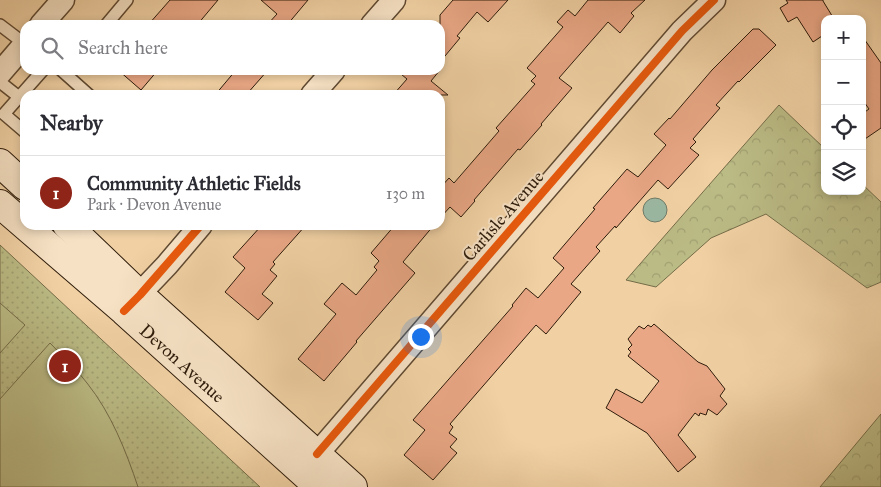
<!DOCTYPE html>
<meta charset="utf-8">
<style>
:root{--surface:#fff;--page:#f2f2f3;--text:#2b2b33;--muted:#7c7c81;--line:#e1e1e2;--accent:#8f2418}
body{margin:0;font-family:"IM FELL Great Primer",serif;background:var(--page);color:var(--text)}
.controls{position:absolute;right:15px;top:15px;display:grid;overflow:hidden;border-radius:10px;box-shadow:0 2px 8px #0003}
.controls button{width:45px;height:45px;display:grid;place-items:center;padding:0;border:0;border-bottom:1px solid var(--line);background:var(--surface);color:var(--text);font:25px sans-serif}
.you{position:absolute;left:420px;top:336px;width:18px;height:18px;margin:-12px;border:4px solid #fff;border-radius:50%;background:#1a73e8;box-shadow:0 0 0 8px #1a73e833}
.badge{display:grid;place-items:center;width:32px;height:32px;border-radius:50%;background:var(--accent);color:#fff;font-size:16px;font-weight:700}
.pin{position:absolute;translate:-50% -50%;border:2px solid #fff;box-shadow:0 1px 5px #0006}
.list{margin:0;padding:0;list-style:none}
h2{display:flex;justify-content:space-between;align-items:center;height:65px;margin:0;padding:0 20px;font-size:21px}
h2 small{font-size:16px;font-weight:400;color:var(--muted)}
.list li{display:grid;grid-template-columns:32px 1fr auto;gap:15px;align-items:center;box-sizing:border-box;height:75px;padding:0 20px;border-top:1px solid var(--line)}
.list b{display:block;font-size:19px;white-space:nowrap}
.list p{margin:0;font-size:16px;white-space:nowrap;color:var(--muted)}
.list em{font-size:16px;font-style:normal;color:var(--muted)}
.icon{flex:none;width:28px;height:28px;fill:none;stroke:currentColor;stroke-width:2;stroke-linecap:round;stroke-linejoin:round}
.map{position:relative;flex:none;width:881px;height:487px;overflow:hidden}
.search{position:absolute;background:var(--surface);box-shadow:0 2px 8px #0003;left:20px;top:20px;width:425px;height:55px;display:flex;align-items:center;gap:12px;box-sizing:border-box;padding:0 18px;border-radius:15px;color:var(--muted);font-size:19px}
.panel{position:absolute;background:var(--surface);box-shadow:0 2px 8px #0003;left:20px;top:90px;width:425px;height:140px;border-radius:15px}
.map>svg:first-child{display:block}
.forest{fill:url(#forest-crowns);stroke:#746c48}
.park{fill:url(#park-dots);stroke:#746c48}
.pitch{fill:#bbbb85;stroke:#746c48}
.water{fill:#9bb8a2;stroke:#6f7a66}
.building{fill:#e9a785;stroke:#2e1c0b}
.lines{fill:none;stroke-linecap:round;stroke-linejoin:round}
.service-casing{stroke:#5f4931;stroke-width:14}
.minor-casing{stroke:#5f4931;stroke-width:25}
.secondary-casing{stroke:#2e1c0b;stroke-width:30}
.service{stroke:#f6e1c4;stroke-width:11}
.minor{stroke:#f6e1c4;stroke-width:22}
.secondary{stroke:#f6e1c4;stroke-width:28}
.cycleway-casing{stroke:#f6e1c4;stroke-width:11}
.cycleway{stroke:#e8590c;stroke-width:8}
.labels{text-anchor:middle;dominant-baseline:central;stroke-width:4;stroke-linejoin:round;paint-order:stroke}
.street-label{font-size:18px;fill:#2e1c0b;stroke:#f6e1c4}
</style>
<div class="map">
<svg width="881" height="487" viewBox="0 0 881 487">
<defs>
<pattern id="forest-crowns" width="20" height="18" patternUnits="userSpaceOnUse" patternTransform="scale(1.25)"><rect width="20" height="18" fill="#bbbb85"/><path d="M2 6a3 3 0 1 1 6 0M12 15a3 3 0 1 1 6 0" fill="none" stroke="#a1a072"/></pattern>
<pattern id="park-dots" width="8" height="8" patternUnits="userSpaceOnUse" patternTransform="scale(1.25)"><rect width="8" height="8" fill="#bbbb85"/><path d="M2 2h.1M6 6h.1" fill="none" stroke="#a1a072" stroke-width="1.8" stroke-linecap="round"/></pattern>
</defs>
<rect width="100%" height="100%" fill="#f1d1a4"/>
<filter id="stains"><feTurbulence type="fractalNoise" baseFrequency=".004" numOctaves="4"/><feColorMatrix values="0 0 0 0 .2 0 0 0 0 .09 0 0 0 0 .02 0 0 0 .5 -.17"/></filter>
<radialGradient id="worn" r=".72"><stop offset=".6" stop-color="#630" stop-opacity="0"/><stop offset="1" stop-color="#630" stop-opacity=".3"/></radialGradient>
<!-- forest -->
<path class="forest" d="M779,105L825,149V191H862V184L881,202V282L867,288L766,214L711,238L656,287L626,280Z
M881,414V487H820Z"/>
<!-- park -->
<path class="park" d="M0,245L260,487H0Z"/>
<!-- pitch -->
<path class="pitch" d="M0,303L25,325L0,353Z
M50,343C62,356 76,368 87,383C111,413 126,451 138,487H0V399Z"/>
<!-- water -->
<path class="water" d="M643 210a12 12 0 1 1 24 0a12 12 0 1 1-24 0Z"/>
<!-- building -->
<path class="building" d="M170,0H218L197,25H148Z
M261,0H308L287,25H267L277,14Z
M453,0H508L488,22L477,12L457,36L460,38L440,62V15Z
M588,0H645L631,13L634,16L620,33L608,22L559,78L572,88L541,124L542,125L520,150L518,149L474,200L475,201L461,217L450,207L440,218V188L449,178L454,183L499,131L496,128L535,84L531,81L536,76L527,68L563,27L557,22L568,10L575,16Z
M786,0H823V1L834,19H825V34L813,42L797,17L788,22L780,8L788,3Z
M753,29H759L776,45L739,82L738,81L716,105L720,108L693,139L696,142L690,148L699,155L668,189L658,180L616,228L615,226L596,247L600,251L571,284L581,292L546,334L536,325L450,424L453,427L449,433L457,439L450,447L457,453L433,480L404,455L425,430L413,420L513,306L512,305L526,288L538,298L564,268L553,258L595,209L593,208L627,169L638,177L666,145L654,134L669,118L670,119L712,70Z
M862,36L881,63V128L862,141V114L869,109L862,99Z
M118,70H158L141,90Z
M236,70H268L246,95H215Z
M396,70H440L431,81L448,95H393L407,79Z
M262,225H306L273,262L275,264L270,270L277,276L262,294L273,303L258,320L225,292L245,268L233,257Z
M395,225H434L403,262L415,273L356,341L357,342L324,381L298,359L336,314L324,304L342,283L356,295L377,270L374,267L379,261L371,253Z
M654,324L698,362L707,366L725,389L720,396L727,404L717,415L708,409L706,415L700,413L699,416L695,413L678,435L696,457L678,472L647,433L606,408L616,389L642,403L659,381L628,356L631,352L628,349L632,345L628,339L639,326L644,329L648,325L651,327Z"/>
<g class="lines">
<!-- service casing -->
<g class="service-casing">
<path id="service" d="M0,25L25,44
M106,25L127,0
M61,70L89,95
M0,82L19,97
M25,132L4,114L43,70"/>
</g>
<!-- minor casing -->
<g class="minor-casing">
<path id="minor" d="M41,25L63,0
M372,25L394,0
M0,73L25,44
M312,95L334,70
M128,306L167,265L201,225
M317,454L682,31L714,0"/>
</g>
<!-- secondary casing -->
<g class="secondary-casing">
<g id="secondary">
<path d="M0,163L25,186"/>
<path id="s1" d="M0,204L124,311L319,487"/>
<path d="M67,225L140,295L353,487"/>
</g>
</g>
<!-- service -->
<use href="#service" class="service"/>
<!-- minor -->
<use href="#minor" class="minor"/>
<!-- secondary -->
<use href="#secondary" class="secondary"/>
<!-- cycleway casing -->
<g class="cycleway-casing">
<path id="cycleway" d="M124,311L140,295L201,225
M317,454L682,31L714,0"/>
</g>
<!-- cycleway -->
<use href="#cycleway" class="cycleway"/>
</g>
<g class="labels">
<!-- street labels -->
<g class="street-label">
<text transform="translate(503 216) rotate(-49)">Carlisle Avenue</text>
<text stroke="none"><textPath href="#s1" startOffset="242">Devon Avenue</textPath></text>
</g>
</g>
<rect width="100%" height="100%" filter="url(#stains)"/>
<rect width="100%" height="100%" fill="url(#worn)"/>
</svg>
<div class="controls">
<button>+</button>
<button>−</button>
<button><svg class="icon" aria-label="locate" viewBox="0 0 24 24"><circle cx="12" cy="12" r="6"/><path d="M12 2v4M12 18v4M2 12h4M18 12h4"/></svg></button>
<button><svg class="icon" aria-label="layers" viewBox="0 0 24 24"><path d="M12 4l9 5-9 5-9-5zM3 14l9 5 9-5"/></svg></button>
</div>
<div class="you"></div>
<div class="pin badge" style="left:65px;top:366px">1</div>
<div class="search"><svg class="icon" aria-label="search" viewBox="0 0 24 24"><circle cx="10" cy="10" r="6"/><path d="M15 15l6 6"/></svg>Search here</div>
<section class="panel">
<h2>Nearby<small></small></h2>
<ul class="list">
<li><span class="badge">1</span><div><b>Community Athletic Fields</b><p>Park · Devon Avenue</p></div><em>130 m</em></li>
</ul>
</section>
</div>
